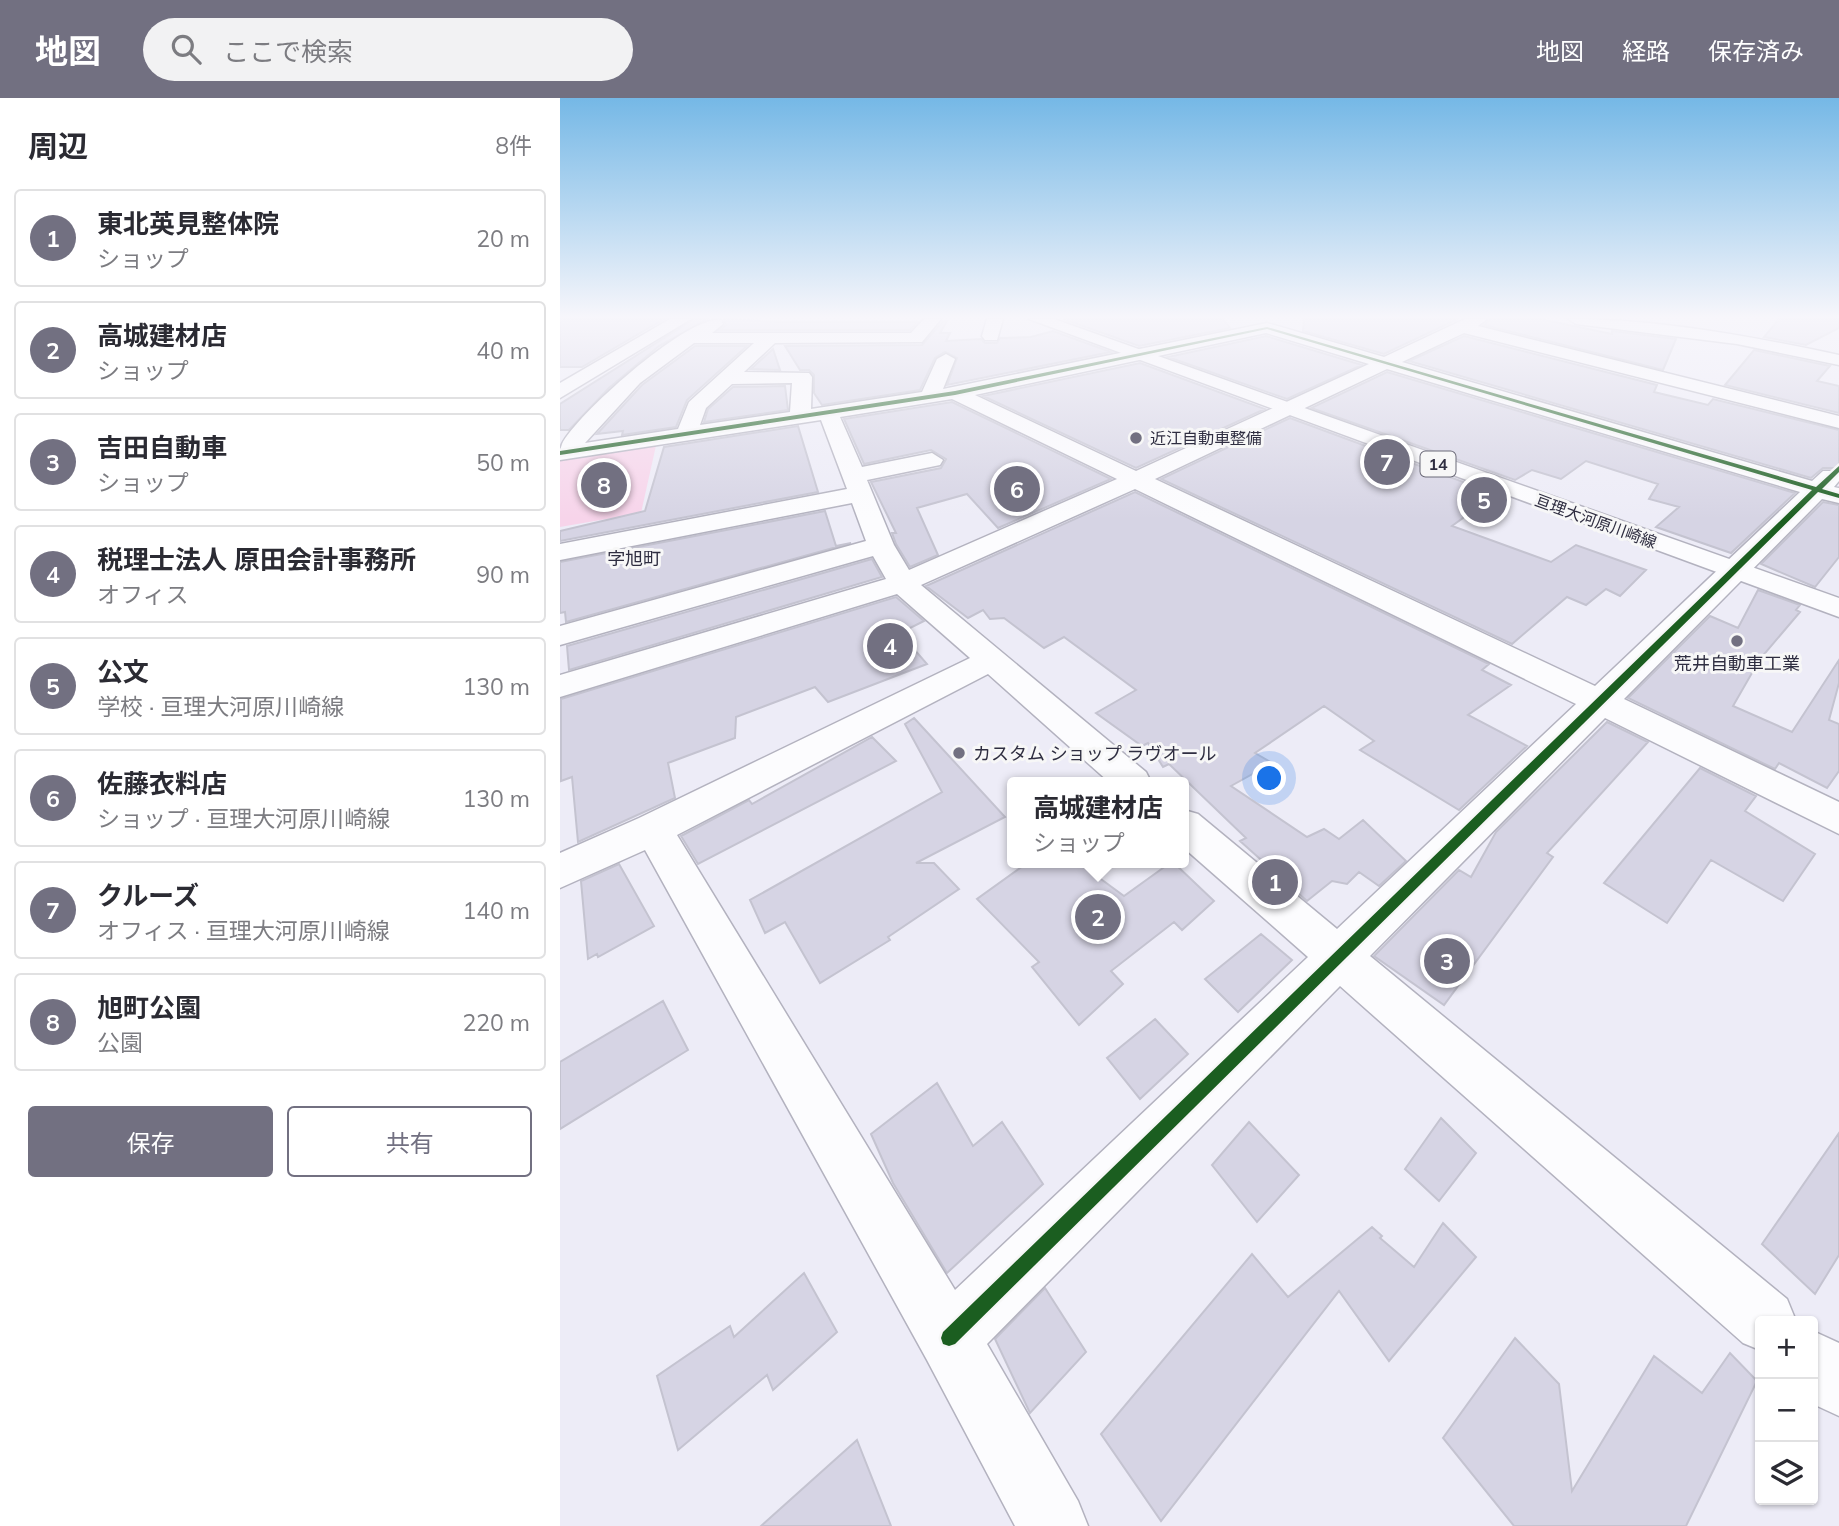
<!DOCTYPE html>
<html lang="ja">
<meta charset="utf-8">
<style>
:root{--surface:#fff;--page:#f2f2f3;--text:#2b2b33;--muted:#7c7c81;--line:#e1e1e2;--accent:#727081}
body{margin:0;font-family:Mulish,"Noto Sans JP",sans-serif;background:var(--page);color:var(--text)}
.controls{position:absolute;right:21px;bottom:21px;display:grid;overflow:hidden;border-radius:7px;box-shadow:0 2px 5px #0004}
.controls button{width:63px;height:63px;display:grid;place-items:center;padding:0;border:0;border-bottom:2px solid var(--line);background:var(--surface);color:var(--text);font:35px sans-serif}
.you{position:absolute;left:710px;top:681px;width:24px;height:24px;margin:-18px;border:5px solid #fff;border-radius:50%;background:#1a73e8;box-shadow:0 0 0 10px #1a73e833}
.badge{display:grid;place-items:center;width:46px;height:46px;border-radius:50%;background:var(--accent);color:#fff;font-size:23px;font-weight:700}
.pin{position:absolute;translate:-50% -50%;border:4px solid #fff;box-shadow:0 2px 7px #0006}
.popup{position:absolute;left:447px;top:679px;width:182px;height:91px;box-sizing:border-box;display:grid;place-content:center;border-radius:7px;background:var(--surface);filter:drop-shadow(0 2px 5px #0005);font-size:23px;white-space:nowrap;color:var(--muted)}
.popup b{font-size:26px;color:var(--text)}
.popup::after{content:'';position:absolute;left:50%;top:100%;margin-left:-14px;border:14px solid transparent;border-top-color:var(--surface)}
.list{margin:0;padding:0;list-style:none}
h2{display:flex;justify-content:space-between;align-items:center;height:91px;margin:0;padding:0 28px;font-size:30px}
h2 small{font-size:23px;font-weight:400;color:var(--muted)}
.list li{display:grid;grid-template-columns:46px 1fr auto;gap:21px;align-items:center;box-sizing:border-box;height:98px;margin:0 14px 14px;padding:0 14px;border:2px solid var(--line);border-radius:7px}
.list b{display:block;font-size:26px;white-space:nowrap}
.list p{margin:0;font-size:23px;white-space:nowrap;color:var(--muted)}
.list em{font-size:23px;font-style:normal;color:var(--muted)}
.actions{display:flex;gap:14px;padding:21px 28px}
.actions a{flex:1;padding:16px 0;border:2px solid var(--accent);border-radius:7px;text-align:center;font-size:24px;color:var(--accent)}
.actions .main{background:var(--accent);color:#fff}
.icon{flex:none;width:38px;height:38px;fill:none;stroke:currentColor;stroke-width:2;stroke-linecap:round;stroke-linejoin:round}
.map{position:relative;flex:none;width:1279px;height:1428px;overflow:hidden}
header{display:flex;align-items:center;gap:42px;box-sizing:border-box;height:98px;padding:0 35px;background:var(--accent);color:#fff}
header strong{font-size:33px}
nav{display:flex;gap:38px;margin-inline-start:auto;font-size:24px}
.search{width:490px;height:63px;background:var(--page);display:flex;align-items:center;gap:18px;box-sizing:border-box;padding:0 24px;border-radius:38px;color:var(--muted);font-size:26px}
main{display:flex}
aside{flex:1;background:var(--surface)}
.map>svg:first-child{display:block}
.green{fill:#f7d4ea}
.building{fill:#d6d4e4;stroke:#c4c3d0;stroke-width:2}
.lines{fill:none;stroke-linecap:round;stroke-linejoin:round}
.street-casing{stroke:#b3b2bf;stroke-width:3}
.primary-casing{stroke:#b3b2bf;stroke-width:3}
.street{fill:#fcfcfe;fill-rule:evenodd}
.primary{fill:#fcfcfe;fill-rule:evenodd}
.cycleway-casing{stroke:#f7f7f7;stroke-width:5}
.cycleway{fill:#1b5e20;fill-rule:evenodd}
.poi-dot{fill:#727081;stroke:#f7f7f7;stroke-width:2.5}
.labels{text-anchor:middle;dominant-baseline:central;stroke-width:6;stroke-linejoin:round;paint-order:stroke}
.far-poi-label{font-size:16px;fill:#2f2e41;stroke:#f7f7f7;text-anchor:start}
.shield{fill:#f7f7f7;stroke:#6b6a78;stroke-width:2}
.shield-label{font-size:16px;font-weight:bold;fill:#2f2e41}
.far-street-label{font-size:16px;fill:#2f2e41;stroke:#f7f7f7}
.far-quarter-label{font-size:18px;fill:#2f2e41;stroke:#f7f7f7}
.poi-label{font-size:18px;fill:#2f2e41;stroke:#f7f7f7}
</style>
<header>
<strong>地図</strong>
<div class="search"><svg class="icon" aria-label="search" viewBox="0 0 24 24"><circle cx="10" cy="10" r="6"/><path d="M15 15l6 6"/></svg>ここで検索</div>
<nav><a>地図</a><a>経路</a><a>保存済み</a></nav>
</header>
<main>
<aside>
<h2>周辺<small>8件</small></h2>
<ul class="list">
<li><span class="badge">1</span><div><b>東北英見整体院</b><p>ショップ</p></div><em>20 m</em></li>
<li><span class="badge">2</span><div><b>高城建材店</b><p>ショップ</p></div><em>40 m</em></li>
<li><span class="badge">3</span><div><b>吉田自動車</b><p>ショップ</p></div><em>50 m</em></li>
<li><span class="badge">4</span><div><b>税理士法人 原田会計事務所</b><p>オフィス</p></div><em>90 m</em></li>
<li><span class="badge">5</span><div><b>公文</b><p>学校 · 亘理大河原川崎線</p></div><em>130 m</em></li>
<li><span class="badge">6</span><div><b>佐藤衣料店</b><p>ショップ · 亘理大河原川崎線</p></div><em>130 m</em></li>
<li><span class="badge">7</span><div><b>クルーズ</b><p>オフィス · 亘理大河原川崎線</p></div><em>140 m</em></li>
<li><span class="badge">8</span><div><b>旭町公園</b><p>公園</p></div><em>220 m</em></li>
</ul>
<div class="actions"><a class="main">保存</a><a>共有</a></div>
</aside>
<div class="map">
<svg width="1279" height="1428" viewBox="0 0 1279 1428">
<rect width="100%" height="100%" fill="#edecf7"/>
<!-- green -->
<path class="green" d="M97,343L81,415L0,429V358Z"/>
<!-- building -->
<path class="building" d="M0,221H104L22,269H0Z
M134,221H148L99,248L49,290L9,332H0V306Z
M164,221L222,224H358L350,232H159L166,227Z
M503,221H663L670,230L579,248Z
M744,221H898L824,256L743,233Z
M930,221H980L1052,236V233L1116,241L1103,272L924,227Z
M1219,221H1279V230L1246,247L1204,239Z
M383,223H387L380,235H390L386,243L421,241L425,245H437L440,240L471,239L493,233L551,254L387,287L397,260L385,254L375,260L360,292L262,307L254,295V277L249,272H240L225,248L362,247Z
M706,238L802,267L727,301L608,259Z
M904,238L1097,287L1094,294L1148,307L1153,301L1279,332V370H1263L1251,380L849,263Z
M135,248H187L127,302L116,329L62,337L63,333L37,336L82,287Z
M213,251L220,272L191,271Z
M1194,252L1270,268L1257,283L1279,288V315L1165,287Z
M580,265L705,311L576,370L423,298Z
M827,274L1235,395L1171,455L1096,429L1119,409L1089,401L1098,386L1026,363L1001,381L972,372L955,382L751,310Z
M225,288L228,312L144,324L148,311L173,289Z
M392,304L551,381L438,430L407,396L357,410L378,457L350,469L336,446L332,435H336L311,384L381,370L386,361L371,352L304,366L284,321Z
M730,320L936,396L892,428L991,464L1016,447L1086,472L1060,498L1046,491L1026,507L1007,499L952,546L601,381Z
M238,328L258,394L0,443V433L85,413L104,349Z
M575,394L929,566L922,572L951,587L908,617L967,648L899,712L800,652L814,643L764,608L695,655L712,665L671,688L747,739L764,731L779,741L803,722L846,763L819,788L799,774L787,786L772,783L747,803L680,743L686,740L609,666L603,669L588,645L582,648L536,615L576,592L504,539L484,550L444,520L430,521L423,512L408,520L366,488Z
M1263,404L1279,407V459L1255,489L1201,466Z
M265,413L276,448L291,445L6,524L5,514L0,515V464Z
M312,461L322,479L9,572L7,548Z
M1198,492L1240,507L1236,512L1240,514L1200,561L1173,608L1232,634L1279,562V585L1269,622L1279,626V673L1267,690L1219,665L1215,671L1068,600L1150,518L1178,530Z
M336,499L364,523L340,535L367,566L268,604L255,589L176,619L175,640L108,665L115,700L18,744L12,679L1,683V601Z
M354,620L445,719L356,765H374L399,791L328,839L330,842L260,885L225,824L205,835L190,802L382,694L345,626Z
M1047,624L1088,644L987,755L993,759L884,907L814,858L899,772L911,779L936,734Z
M312,639L336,663L138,766L121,738L189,702L192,706Z
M1140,670L1196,698L1185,713L1255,756L1223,803L1151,762L1107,825L1044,785Z
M467,765H519L564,798L610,765H614L654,803L622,832L614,824L551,873L563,886L519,927L472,869L479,864L417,801Z
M59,766L94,828L38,859L37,856L28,861L21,783Z
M701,836L732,862L678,914L645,881Z
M103,903L128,952L0,1031V964Z
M595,921L628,956L580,1001L547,960Z
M377,985L413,1048L442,1024L483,1086L387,1175L333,1085L311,1036Z
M881,1020L916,1055L879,1103L845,1071Z
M689,1024L739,1077L697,1124L652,1067Z
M1279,1035V1157L1255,1196L1202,1146Z
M883,1125L916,1159L829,1263L779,1193L601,1423L541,1336L692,1156L728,1199L812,1129L822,1138L820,1140L854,1169Z
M244,1175L277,1234L213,1292L207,1277L118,1352L97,1278L170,1228L174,1239Z
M485,1190L526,1254L470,1315L435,1241Z
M955,1240L999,1286L1012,1393L1094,1258L1142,1295L1170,1255L1197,1283L1126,1428H954L883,1340Z
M297,1342L331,1428H201Z"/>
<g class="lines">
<!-- street casing -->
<g class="street-casing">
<path id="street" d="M110,221H131L0,300V285Z
M364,221H381L362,244L215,245L184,274L249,275L252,279L251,311L362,294L377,261L386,256L395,261L383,291L707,225L824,259L905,221H927L918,228L1279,318V330L904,235L842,264L1252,383L1263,373H1279V383L1274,389L1279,390V405L1262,401L1064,601L1279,704V736L1045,620L810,858L1227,1201L1236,1223H1200V1252L1183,1245L780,888L427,1246L518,1403L528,1428H455L367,1262L85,752L0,790V755L79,720L410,560L337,496L0,599V577L326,481L313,458L0,547V528L306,443L292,405L0,462V446L287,391L261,322L0,362C0,356 0,351 2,346C17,316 129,216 161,222L163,226L152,235H351ZM706,235L809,266L576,373L415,297ZM134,245H194L129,304L118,331L25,345L80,285ZM827,271L1240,394L1035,588L595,381ZM232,285L230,314L140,327L146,310L172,286ZM392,301L557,381L349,472L334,447L307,382L380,367L383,362L372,355L302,369L280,319ZM575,391L1016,606L777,831L638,716L624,712V750L748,859L395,1192L117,737L428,576L549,684H591L586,674L361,487Z
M427,221H443L437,242H425L422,238Z
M1008,221C1100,221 1189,238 1279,257V267L1177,246L1016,226Z
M1253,1233L1279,1245V1318L1253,1306Z"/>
</g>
<!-- primary casing -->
<g class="primary-casing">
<path id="primary" d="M469,221H494L1279,500V519Z"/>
</g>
<!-- street -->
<use href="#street" class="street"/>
<!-- primary -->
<use href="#primary" class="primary"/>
<!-- cycleway casing -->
<g class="cycleway-casing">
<path id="cycleway" d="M707,229L1256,389L1279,368V374L1262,391L1279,396V400L1258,394L395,1246L389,1248L383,1246L381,1240L383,1234L1252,392L707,231L395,297L0,357V353L395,293Z"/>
</g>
<!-- cycleway -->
<use href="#cycleway" class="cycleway"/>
</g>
<!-- sky -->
<linearGradient id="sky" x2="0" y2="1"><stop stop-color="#75b8e6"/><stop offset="0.52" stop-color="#f7f6fb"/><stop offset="1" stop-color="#f7f6fb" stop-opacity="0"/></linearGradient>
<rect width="1279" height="421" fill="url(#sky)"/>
<!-- markers -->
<g class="poi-dot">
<circle cx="576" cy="340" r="7"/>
<circle cx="1177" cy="543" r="7"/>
<circle cx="399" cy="655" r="7"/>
</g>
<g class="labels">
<!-- far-poi labels -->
<g class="far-poi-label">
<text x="590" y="340">近江自動車整備</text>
</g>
<!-- shield labels -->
<rect class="shield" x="860.5" y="353.5" width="35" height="25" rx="5"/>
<g class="shield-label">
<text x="878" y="366">14</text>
</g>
<!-- far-street labels -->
<g class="far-street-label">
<text transform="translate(1036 423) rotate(20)">亘理大河原川崎線</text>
</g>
<!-- far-quarter labels -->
<g class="far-quarter-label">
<text x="74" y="460">字旭町</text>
</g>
<!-- poi labels -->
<g class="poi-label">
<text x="1177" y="565">荒井自動車工業</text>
<text x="413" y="655" text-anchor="start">カスタム ショップ ラヴオール</text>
</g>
</g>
</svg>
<div class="controls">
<button>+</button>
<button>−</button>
<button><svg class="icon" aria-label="layers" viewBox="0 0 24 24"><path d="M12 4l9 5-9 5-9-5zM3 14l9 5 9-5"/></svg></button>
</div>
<div class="you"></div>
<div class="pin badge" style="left:715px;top:784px">1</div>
<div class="pin badge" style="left:538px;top:819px">2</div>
<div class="popup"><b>高城建材店</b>ショップ</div>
<div class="pin badge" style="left:887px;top:863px">3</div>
<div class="pin badge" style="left:330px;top:548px">4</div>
<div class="pin badge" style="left:924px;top:402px">5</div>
<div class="pin badge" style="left:457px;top:391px">6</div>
<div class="pin badge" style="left:827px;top:364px">7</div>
<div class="pin badge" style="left:44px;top:387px">8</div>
</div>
</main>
